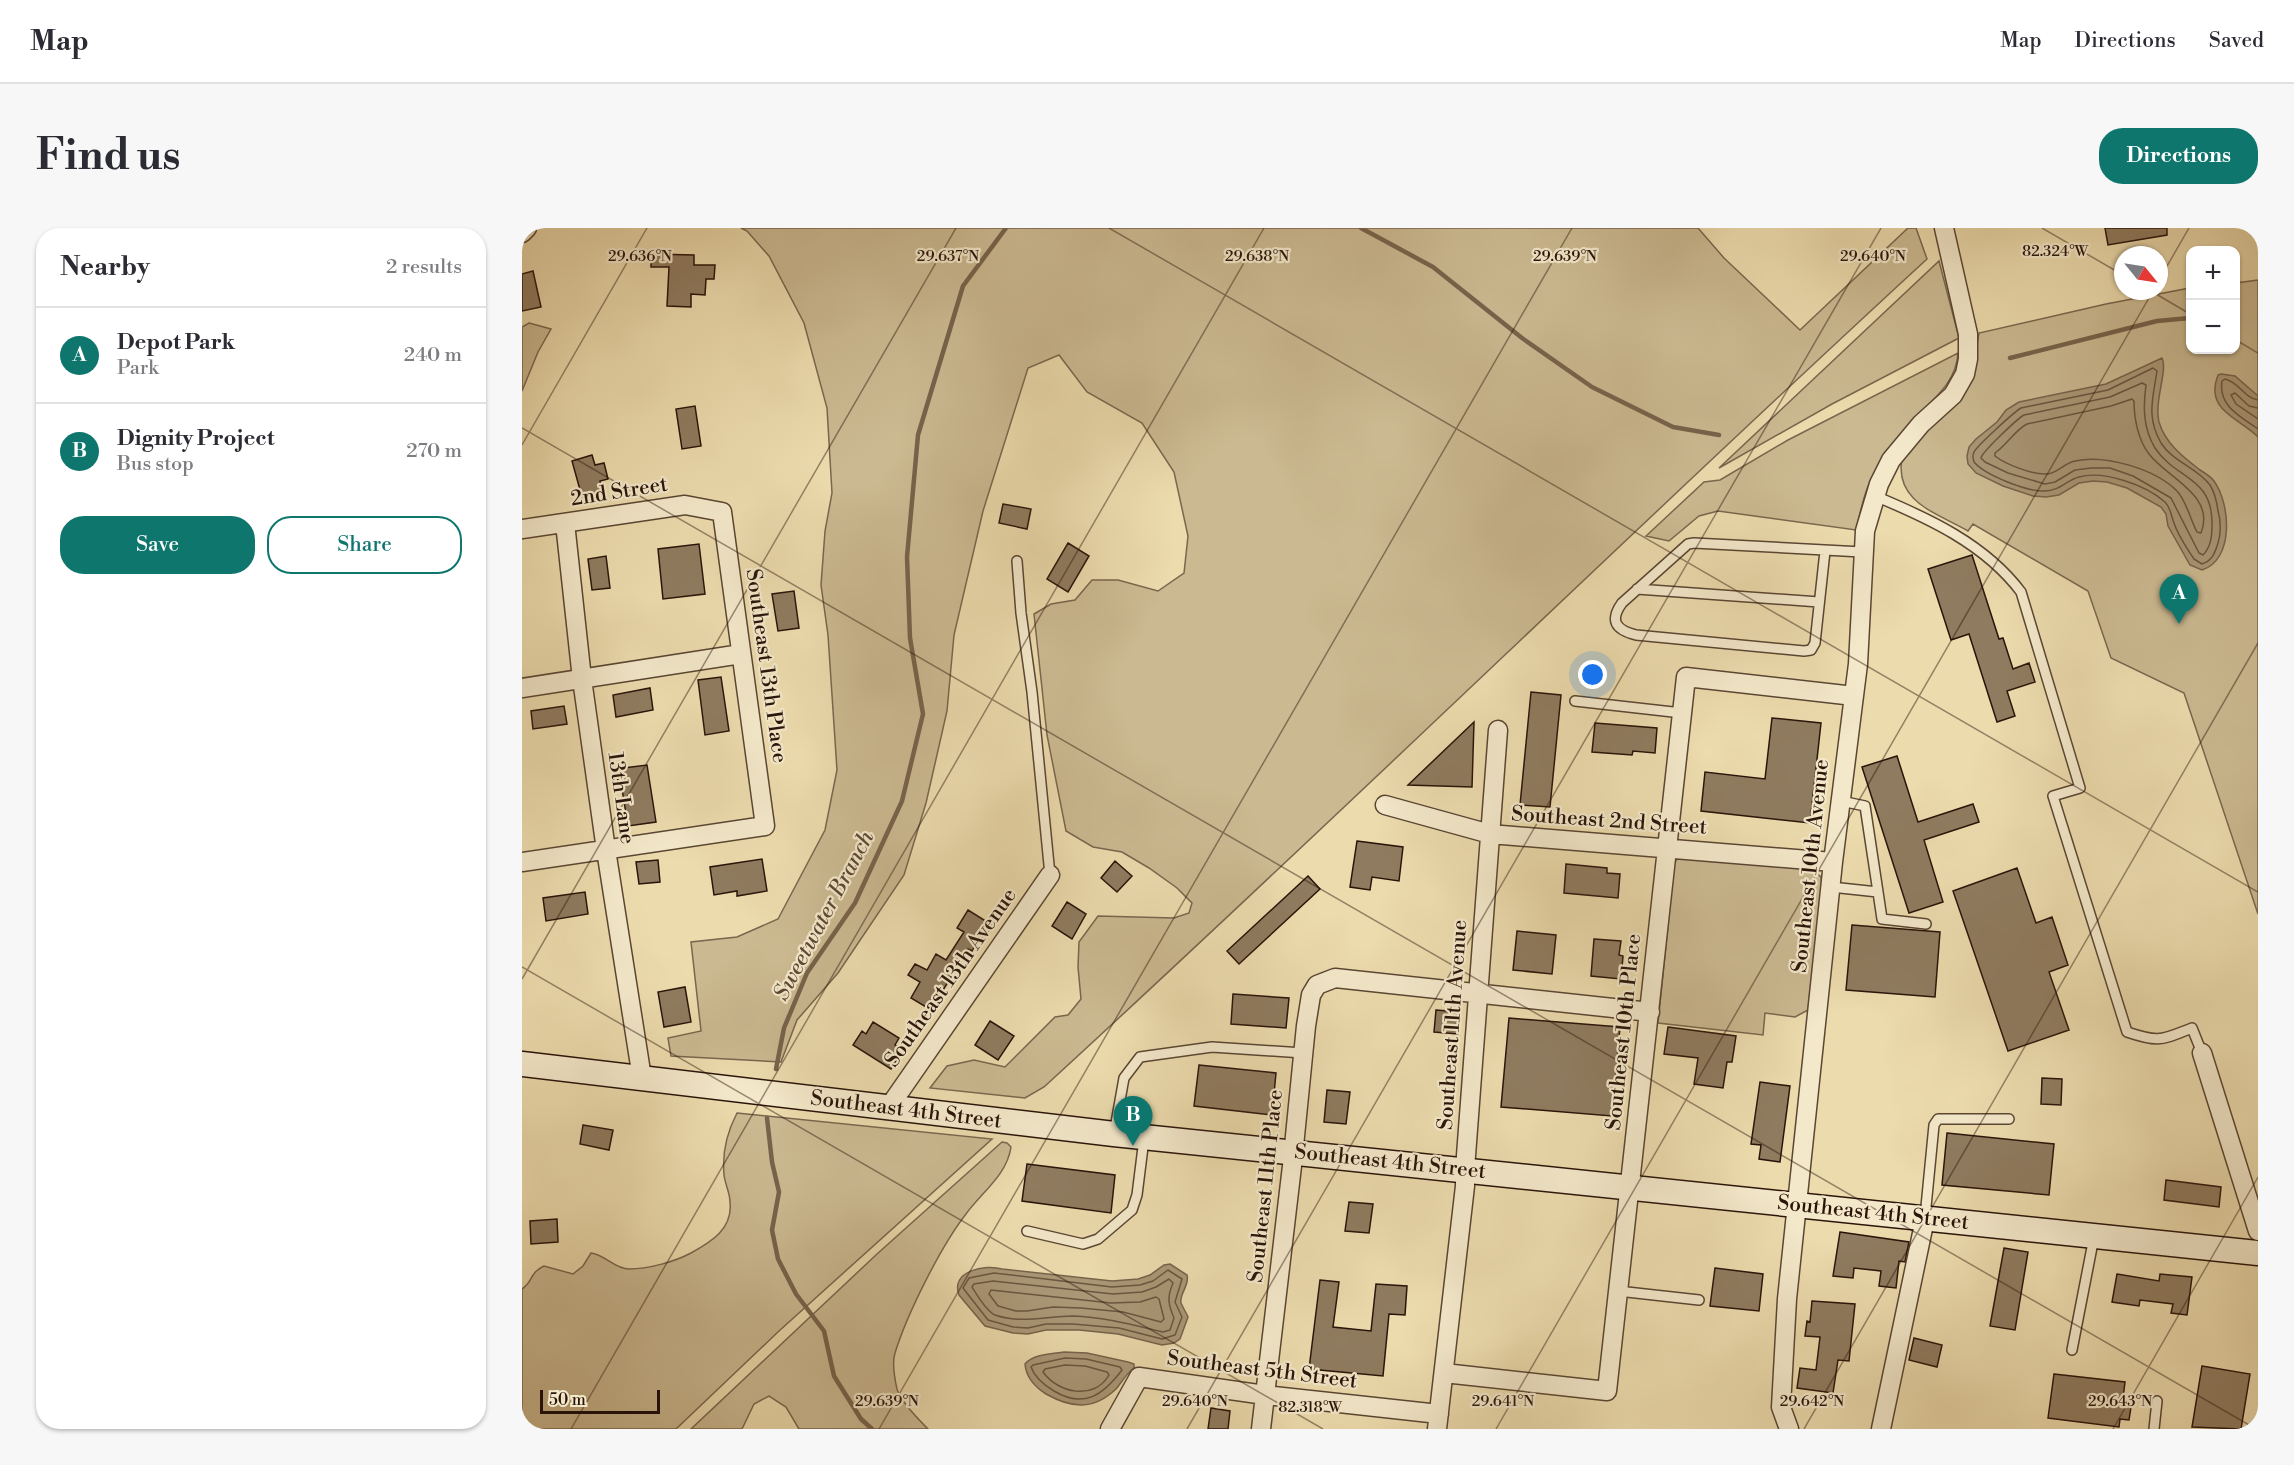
<!DOCTYPE html>
<meta charset="utf-8">
<style>
:root{--surface:#fff;--page:#f7f7f7;--text:#2b2b33;--muted:#7c7c81;--line:#e1e1e2;--accent:#0f766e}
body{margin:0;font-family:"Libre Bodoni",serif;background:var(--page);color:var(--text)}
.controls{position:absolute;right:18px;top:18px;display:grid;overflow:hidden;border-radius:12px;box-shadow:0 2px 4px #0004}
.controls button{width:54px;height:54px;display:grid;place-items:center;padding:0;border:0;border-bottom:2px solid var(--line);background:var(--surface);color:var(--text);font:30px sans-serif}
.compass{position:absolute;left:1592px;top:18px;width:54px;height:54px;border-radius:50%;background:var(--surface);box-shadow:0 2px 4px #0004;rotate:120deg}
.scale{position:absolute;left:18px;bottom:15px;width:120px;box-sizing:border-box;padding-left:6px;border:3px solid #2a140a;border-top:0;font-size:16px;line-height:21px;white-space:nowrap;color:#2a140a;-webkit-text-stroke:4px #f3e8ca;paint-order:stroke}
.you{position:absolute;left:1071px;top:447px;width:21px;height:21px;margin:-15px;border:4px solid #fff;border-radius:50%;background:#1a73e8;box-shadow:0 0 0 9px #1a73e833}
.badge{display:grid;place-items:center;width:39px;height:39px;border-radius:50%;background:var(--accent);color:#fff;font-size:20px;font-weight:700}
.pin{position:absolute;translate:-50% -50px;filter:drop-shadow(0 2px 3px #0008)}
.pin::after{content:'';position:absolute;top:32px;width:21px;height:18px;background:inherit;clip-path:polygon(0 0,100% 0,50% 100%)}
.list{margin:0;padding:0;list-style:none}
h2{display:flex;justify-content:space-between;align-items:center;height:78px;margin:0;padding:0 24px;font-size:26px}
h2 small{font-size:20px;font-weight:400;color:var(--muted)}
.list li{display:grid;grid-template-columns:39px 1fr auto;gap:18px;align-items:center;box-sizing:border-box;height:96px;padding:0 24px;border-top:2px solid var(--line)}
.list b{display:block;font-size:22px;white-space:nowrap}
.list p{margin:0;font-size:20px;white-space:nowrap;color:var(--muted)}
.list em{font-size:20px;font-style:normal;color:var(--muted)}
.actions{display:flex;gap:12px;padding:18px 24px}
.actions a{flex:1;padding:14px 0;border:2px solid var(--accent);border-radius:24px;text-align:center;font-size:21px;color:var(--accent)}
.actions .main{background:var(--accent);color:#fff}
.map{position:relative;flex:none;width:1736px;height:1201px;overflow:hidden;border-radius:24px}
header{display:flex;align-items:center;gap:36px;box-sizing:border-box;height:84px;padding:0 30px;background:var(--surface);border-bottom:2px solid var(--line)}
header strong{font-size:28px}
nav{display:flex;gap:33px;margin-inline-start:auto;font-size:21px}
.intro{display:flex;align-items:center;justify-content:space-between;box-sizing:border-box;height:144px;padding:0 36px}
h1{margin:0;font-size:42px}
.button{padding:15px 27px;border-radius:24px;background:var(--accent);color:#fff;font-size:21px;font-weight:700}
main{display:flex;gap:36px;padding:0 36px}
aside{flex:1;background:var(--surface);border-radius:24px;box-shadow:0 2px 4px #0004}
.map>svg:first-child{display:block}
.green{fill:#cbb991;stroke:#7a664e;stroke-width:1.5}
.water{fill:#aa9776;stroke:#77634b;stroke-width:1.5}
.lines{fill:none;stroke-linecap:round;stroke-linejoin:round}
.shore{stroke:#6a5640;stroke-width:1.5}
.stream{stroke:#77634b;stroke-width:4.5}
.building{fill:#8f7b5f;stroke:#2a140a;stroke-width:1.5}
.lane-casing{stroke:#5a4633;stroke-width:12}
.street-casing{stroke:#5a4633;stroke-width:21}
.secondary-casing{stroke:#2a140a;stroke-width:27}
.lane{stroke:#f3e8ca;stroke-width:9}
.street{stroke:#f3e8ca;stroke-width:18}
.secondary{stroke:#f3e8ca;stroke-width:24}
.ticks{fill:none;stroke:#2a140a;stroke-width:1.5;stroke-opacity:0.45}
.labels{text-anchor:middle;dominant-baseline:central;stroke-width:4.5;stroke-linejoin:round;paint-order:stroke}
.street-label{font-size:21px;fill:#2a140a;stroke:#f3e8ca}
.water-label{font-size:22px;font-style:italic;fill:#5d4835;stroke:#f3e8ca}
.ticks-label{font-size:15px;text-anchor:middle;fill:#2a140a;stroke:#f3e8ca;stroke-width:4.5;stroke-linejoin:round;paint-order:stroke}
</style>
<header>
<strong>Map</strong>
<nav><a>Map</a><a>Directions</a><a>Saved</a></nav>
</header>
<div class="intro"><h1>Find us</h1><a class="button">Directions</a></div>
<main>
<aside>
<h2>Nearby<small>2 results</small></h2>
<ul class="list">
<li><span class="badge">A</span><div><b>Depot Park</b><p>Park</p></div><em>240 m</em></li>
<li><span class="badge">B</span><div><b>Dignity Project</b><p>Bus stop</p></div><em>270 m</em></li>
</ul>
<div class="actions"><a class="main">Save</a><a>Share</a></div>
</aside>
<div class="map">
<svg width="1736" height="1201" viewBox="0 0 1736 1201">
<rect width="100%" height="100%" fill="#ecdbad"/>
<filter id="stains"><feTurbulence type="fractalNoise" baseFrequency=".00333" numOctaves="4"/><feColorMatrix values="0 0 0 0 .2 0 0 0 0 .09 0 0 0 0 .02 0 0 0 .5 -.17"/></filter>
<radialGradient id="worn" r=".72"><stop offset=".6" stop-color="#630" stop-opacity="0"/><stop offset="1" stop-color="#630" stop-opacity=".3"/></radialGradient>
<!-- green -->
<path class="green" d="M219,0H1176L1202,30L1278,102L1386,0H1394L1405,31C1108,304 820,586 522,859L503,870L408,860L425,838L452,832L483,839L533,789L546,787L559,771L556,739L557,714L576,688L652,690L667,685L670,675L655,660L627,640L600,624L571,619L544,603L525,507L512,386L529,376L553,372L570,352H596L636,363L662,345L666,308L652,244L620,195L565,164L537,127L506,140L461,283L432,407L425,483L404,575L382,647L316,745L275,792L259,834L149,828L146,810L179,803L169,714L215,709L256,691L303,602L315,542L306,407L299,357L303,303L310,265L305,180L282,95L247,28L225,3Z
M1417,33L1437,110L1310,176L1197,240Z
M1736,52V686L1662,465L1589,430L1566,363L1451,296L1446,303C1415,285 1372,274 1380,230L1453,129L1457,105L1584,76L1668,60V122H1714V55Z
M7,95L29,101L16,124L0,163V99Z
M1436,125C1434,157 1408,173 1388,196C1376,210 1365,226 1355,241C1343,259 1339,281 1334,302L1196,283L1177,288L1147,313L1124,308L1182,254L1198,252L1266,212Z
M1160,629L1289,641L1299,649L1300,656L1286,782L1273,789L1243,785L1241,807L1136,795L1152,638L1154,632Z
M215,885L470,911L257,1103L154,1201H0V1061C11,1054 7,1045 22,1038L51,1046L61,1038L69,1025C82,1026 93,1041 107,1041C126,1041 152,1034 169,1025C189,1014 211,1001 208,974C208,965 203,956 202,947C200,925 205,904 215,885Z
M480,914L485,915L489,919C485,947 460,964 444,986C419,1018 385,1086 373,1125C370,1134 373,1152 375,1161C378,1173 397,1192 406,1201H277L264,1179L247,1168L232,1176L220,1201H169L355,1026Z"/>
<!-- water -->
<path class="water" d="M1640,130C1646,142 1632,173 1637,194C1643,215 1661,229 1678,242C1683,245 1689,249 1692,253C1709,277 1712,332 1680,342L1668,337L1646,298L1644,286L1639,279L1605,260L1585,254L1571,253L1557,255L1537,267L1524,269L1511,268L1481,258L1454,245L1446,236L1445,228L1447,219L1454,211L1475,194L1484,182L1497,174L1584,156Z
M1699,146L1713,148L1736,168V209C1718,190 1682,183 1696,147Z
M648,1036L665,1047C668,1057 657,1066 659,1075C661,1080 664,1084 666,1089L658,1111L652,1115L640,1117L596,1106L557,1102H524L506,1106L491,1105L463,1098L437,1067C428,1043 463,1036 480,1041L590,1053L616,1051L628,1047L642,1037Z
M542,1124L565,1125L606,1134L612,1136V1140C604,1146 600,1154 594,1161C571,1183 549,1180 524,1166C513,1159 504,1149 503,1136C511,1126 530,1126 542,1124Z"/>
<g class="lines">
<!-- shore -->
<path class="shore" d="M1631,140L1635,143C1631,170 1624,189 1639,215C1650,233 1675,240 1688,257C1693,265 1695,275 1696,283C1699,293 1699,306 1696,315C1693,325 1690,333 1680,336L1672,331C1665,320 1656,308 1652,295C1649,288 1649,280 1643,274C1624,257 1581,242 1557,249C1545,252 1537,263 1523,263C1505,264 1463,247 1452,234C1451,229 1450,229 1452,224C1455,218 1492,184 1499,180L1586,162Z
M1620,155L1624,157C1621,179 1621,200 1633,220C1654,252 1691,248 1690,297C1690,308 1689,319 1681,327L1677,325L1649,270L1611,248L1588,240H1569L1553,242L1533,254L1523,256L1486,245L1463,234L1459,230C1460,224 1495,191 1502,187L1588,169Z
M1610,171L1612,173C1612,190 1616,212 1627,226C1645,250 1694,267 1679,305L1675,304C1668,291 1665,274 1655,263C1633,241 1583,226 1553,233C1542,235 1535,246 1524,246C1511,247 1483,236 1473,228V225C1485,217 1493,202 1505,196L1589,178Z
M1736,172C1722,170 1717,154 1703,151L1700,153C1696,178 1718,188 1736,201
M1736,180L1727,178L1713,165L1709,167L1714,176L1736,191
M646,1042L660,1051L653,1074L660,1089L653,1107L640,1111L597,1100L551,1096H524L506,1100L491,1099L466,1092L441,1060L447,1050L472,1045L590,1059L618,1057L631,1053Z
M647,1051L651,1055C645,1069 646,1076 652,1090L648,1102L641,1104C611,1097 582,1089 551,1088C524,1088 499,1096 473,1087C464,1083 455,1067 450,1059L452,1056L471,1053L591,1066L620,1064L634,1059Z
M469,1062L589,1075L618,1074L634,1069L637,1071L642,1091L639,1094L601,1084L559,1080L531,1079L505,1083H494L476,1078L467,1066Z
M543,1130L564,1131L598,1139L600,1142C581,1167 562,1181 532,1163C522,1157 513,1150 509,1139L511,1137Z
M543,1137L563,1138L585,1144L587,1147C572,1173 536,1165 521,1144L523,1141Z"/>
<!-- stream -->
<path class="stream" d="M839,0L911,39L1000,110L1070,159L1151,199L1197,207
M1488,130L1635,93L1668,90
M254,841L262,800L285,745L333,675L380,573L401,486L388,410L385,329L396,207L441,58L484,0
M245,890L250,934L257,964L250,1002L256,1031L274,1066L302,1103L312,1148L339,1191L350,1201"/>
</g>
<!-- building -->
<path class="building" d="M1583,0H1645V7L1586,17Z
M129,26L172,27V37H193L192,51H184L183,67L169,66V79L145,78L147,39H129Z
M11,43L19,79L0,83V46Z
M173,178L179,218L160,221L154,181Z
M70,227L73,237L82,235L86,251L78,253L80,263L60,269L50,233Z
M481,276L509,281L505,301L477,295Z
M546,315L567,328L546,364L525,351Z
M177,316L183,366L141,371L136,321Z
M1450,327L1477,411L1481,410L1491,441L1507,435L1513,454L1485,463L1493,488L1475,494L1447,406L1429,412L1406,341Z
M84,328L88,360L70,362L66,331Z
M272,363L277,400L256,403L250,366Z
M199,449L207,503L183,507L176,452Z
M128,460L131,482L94,489L91,467Z
M1009,464L1039,467L1028,579L998,577Z
M42,478L45,496L11,501L9,483Z
M1250,490L1299,495L1288,595L1179,583L1183,544L1243,551Z
M952,494L950,559L886,557Z
M1073,495L1135,500L1133,525L1111,523L1110,527L1070,524Z
M1375,528L1396,594L1451,576L1457,594L1402,612L1421,674L1387,685L1340,539Z
M125,537L134,594L106,598L100,561H97L94,541Z
M835,613L881,619L877,653L850,649L848,662L828,659Z
M240,631L245,663L215,668V663L192,667L188,639Z
M136,632L138,654L117,656L114,634Z
M593,633L610,648L595,664L579,650Z
M1044,636L1085,640V645L1098,646L1096,670L1042,665Z
M1495,640L1514,695L1530,689L1546,737L1527,744L1547,802L1486,823L1431,663Z
M786,648L798,661L717,736L705,723Z
M63,664L66,686L24,693L21,670Z
M545,674L564,686L550,711L530,698Z
M446,682L470,697L460,714L456,712L450,723L446,721L409,782L389,770L398,754L386,747L393,736L405,742L414,726L424,732L442,704L435,700Z
M1330,697L1418,704L1413,769L1324,762Z
M995,703L1034,707L1030,746L991,742Z
M1072,711L1099,713L1097,727L1101,728L1099,751L1069,748Z
M163,759L169,794L142,799L136,764Z
M711,766L767,770L764,800L709,796Z
M914,782L938,784L936,806L912,804Z
M987,790L1098,799L1090,888L979,879Z
M468,793L492,808L476,832L453,817Z
M351,794L377,810L373,817L381,822L369,841L331,817L340,803L344,806Z
M1146,799L1214,808L1210,834H1205L1201,860L1172,856L1176,830L1142,826Z
M677,837L754,845L750,887L672,878Z
M1520,850L1540,851L1539,877L1519,876Z
M1238,854L1268,858L1258,934L1237,931L1239,917L1229,916Z
M805,862L828,864L824,896L802,894Z
M61,897L91,902L87,922L58,916Z
M1425,905L1532,916L1527,967L1420,957Z
M505,936L593,947L589,985L500,973Z
M1644,952L1699,959L1697,979L1642,972Z
M827,974L851,976L847,1005L823,1003Z
M35,991L36,1014L9,1016L8,993Z
M1318,1004L1387,1014L1383,1034L1377,1033L1374,1060L1357,1058L1359,1043L1332,1040L1331,1050L1311,1048Z
M1482,1020L1506,1024L1493,1102L1468,1098Z
M1193,1040L1241,1046L1237,1083L1188,1078Z
M1595,1046L1637,1053L1638,1046L1670,1049L1665,1087L1649,1085L1651,1076L1618,1072L1617,1078L1590,1074Z
M798,1052L817,1054L811,1099L849,1103L854,1056L885,1058L883,1087L867,1086L861,1148L787,1141Z
M1290,1073L1333,1076L1327,1133L1316,1132L1311,1165L1275,1160L1278,1140L1294,1142L1298,1109L1283,1108L1285,1093L1288,1094Z
M1392,1110L1420,1117L1415,1139L1387,1132Z
M1680,1138L1728,1146L1719,1201L1670,1199Z
M1532,1146L1603,1154L1600,1178L1609,1179L1607,1192L1598,1191L1597,1199L1526,1190Z
M689,1180L708,1183L706,1201H686Z"/>
<g class="lines">
<!-- lane casing -->
<g class="lane-casing">
<path id="lane" d="M1353,268C1406,290 1463,316 1499,364L1558,560L1531,568L1605,804C1638,815 1639,812 1670,800L1680,825
M1303,323L1293,415L1289,422L1282,423L1114,407C1094,402 1087,393 1100,375L1166,316L1172,315L1340,324
M495,333L499,385L510,464L528,647
M1115,361L1297,374
M1053,473L1160,485
M1309,659L1356,664L1343,578L1319,573
M1356,664L1360,691L1404,696
M592,906L602,850L618,829L690,819L781,825
M1403,989L1412,897L1416,891H1487
M505,1003L561,1016L576,1011L610,982L615,967L622,911
M1096,1063L1177,1072
M1550,1122L1572,1009
M1632,1201L1635,1173"/>
</g>
<!-- street casing -->
<g class="street-casing">
<path id="street" d="M0,5L5,0
M43,295L60,451L84,622L120,850
M0,301L163,277L200,284L243,598L0,634
M0,460L219,426
M863,577L968,606L1311,634
M1680,825L1736,1003
M367,879L528,647
M922,1145L1085,1163L1164,449L1332,468
M588,1201L617,1149L743,1167L917,1186
M739,1201L770,938L784,798L789,767L795,757L813,750L1128,784
M915,1201L943,958V941L976,502
M1267,1201L1259,1179L1265,1071L1311,634L1336,436L1343,303L1357,256L1369,232L1399,196L1431,167L1443,146L1446,131V106L1422,0
M1359,1201L1403,991"/>
</g>
<!-- secondary casing -->
<g class="secondary-casing">
<path id="secondary" d="M0,836L592,906L1736,1025"/>
</g>
<!-- lane -->
<use href="#lane" class="lane"/>
<!-- street -->
<use href="#street" class="street"/>
<!-- secondary -->
<use href="#secondary" class="secondary"/>
</g>
<!-- ticks -->
<path class="ticks" d="M587,0L1736,664M1520,0L1601,47M1637,52L1667,0M1629,63L1668,86M1714,112L1736,125M0,200L1734,1201M0,217L125,0M0,739L801,1201M0,751L434,0M49,1201L742,0M357,1201L1050,0M665,1201L1359,0M974,1201L1631,63M1282,1201L1736,415M1591,1201L1736,949"/>
<g class="labels">
<!-- street labels -->
<g class="street-label">
<text transform="translate(97 264) rotate(-9)">2nd Street</text>
<text transform="translate(244 438) rotate(82)">Southeast 13th Place</text>
<text transform="translate(99 570) rotate(82)">13th Lane</text>
<text transform="translate(1087 593) rotate(4)">Southeast 2nd Street</text>
<text transform="translate(1289 638) rotate(-84)">Southeast 10th Avenue</text>
<text transform="translate(429 750) rotate(-55)">Southeast 13th Avenue</text>
<text transform="translate(931 797) rotate(-86)">Southeast 11th Avenue</text>
<text transform="translate(1102 804) rotate(-84)">Southeast 10th Place</text>
<text transform="translate(384 882) rotate(7)">Southeast 4th Street</text>
<text transform="translate(868 934) rotate(6)">Southeast 4th Street</text>
<text transform="translate(744 958) rotate(-84)">Southeast 11th Place</text>
<text transform="translate(1351 985) rotate(6)">Southeast 4th Street</text>
<text transform="translate(740 1142) rotate(7)">Southeast 5th Street</text>
</g>
<!-- water labels -->
<g class="water-label">
<text transform="translate(302 688) rotate(-62)">Sweetwater Branch</text>
</g>
</g>
<g class="ticks-label">
<text x="1533" y="28">82.324°W</text>
<text x="118" y="33">29.636°N</text>
<text x="426" y="33">29.637°N</text>
<text x="735" y="33">29.638°N</text>
<text x="1043" y="33">29.639°N</text>
<text x="1351" y="33">29.640°N</text>
<text x="365" y="1178">29.639°N</text>
<text x="673" y="1178">29.640°N</text>
<text x="981" y="1178">29.641°N</text>
<text x="1290" y="1178">29.642°N</text>
<text x="1598" y="1178">29.643°N</text>
<text x="788" y="1184">82.318°W</text>
</g>
<rect width="100%" height="100%" filter="url(#stains)"/>
<rect width="100%" height="100%" fill="url(#worn)"/>
</svg>
<div class="controls">
<button>+</button>
<button>−</button>
</div>
<svg class="compass" viewBox="-18 -18 36 36"><path d="M0-13l5 13h-10z" fill="#e53935"/><path d="M0 13l5-13h-10z" fill="#7c7c81"/></svg>
<div class="scale">50 m</div>
<div class="you"></div>
<div class="pin badge" style="left:1657px;top:396px">A</div>
<div class="pin badge" style="left:611px;top:918px">B</div>
</div>
</main>
